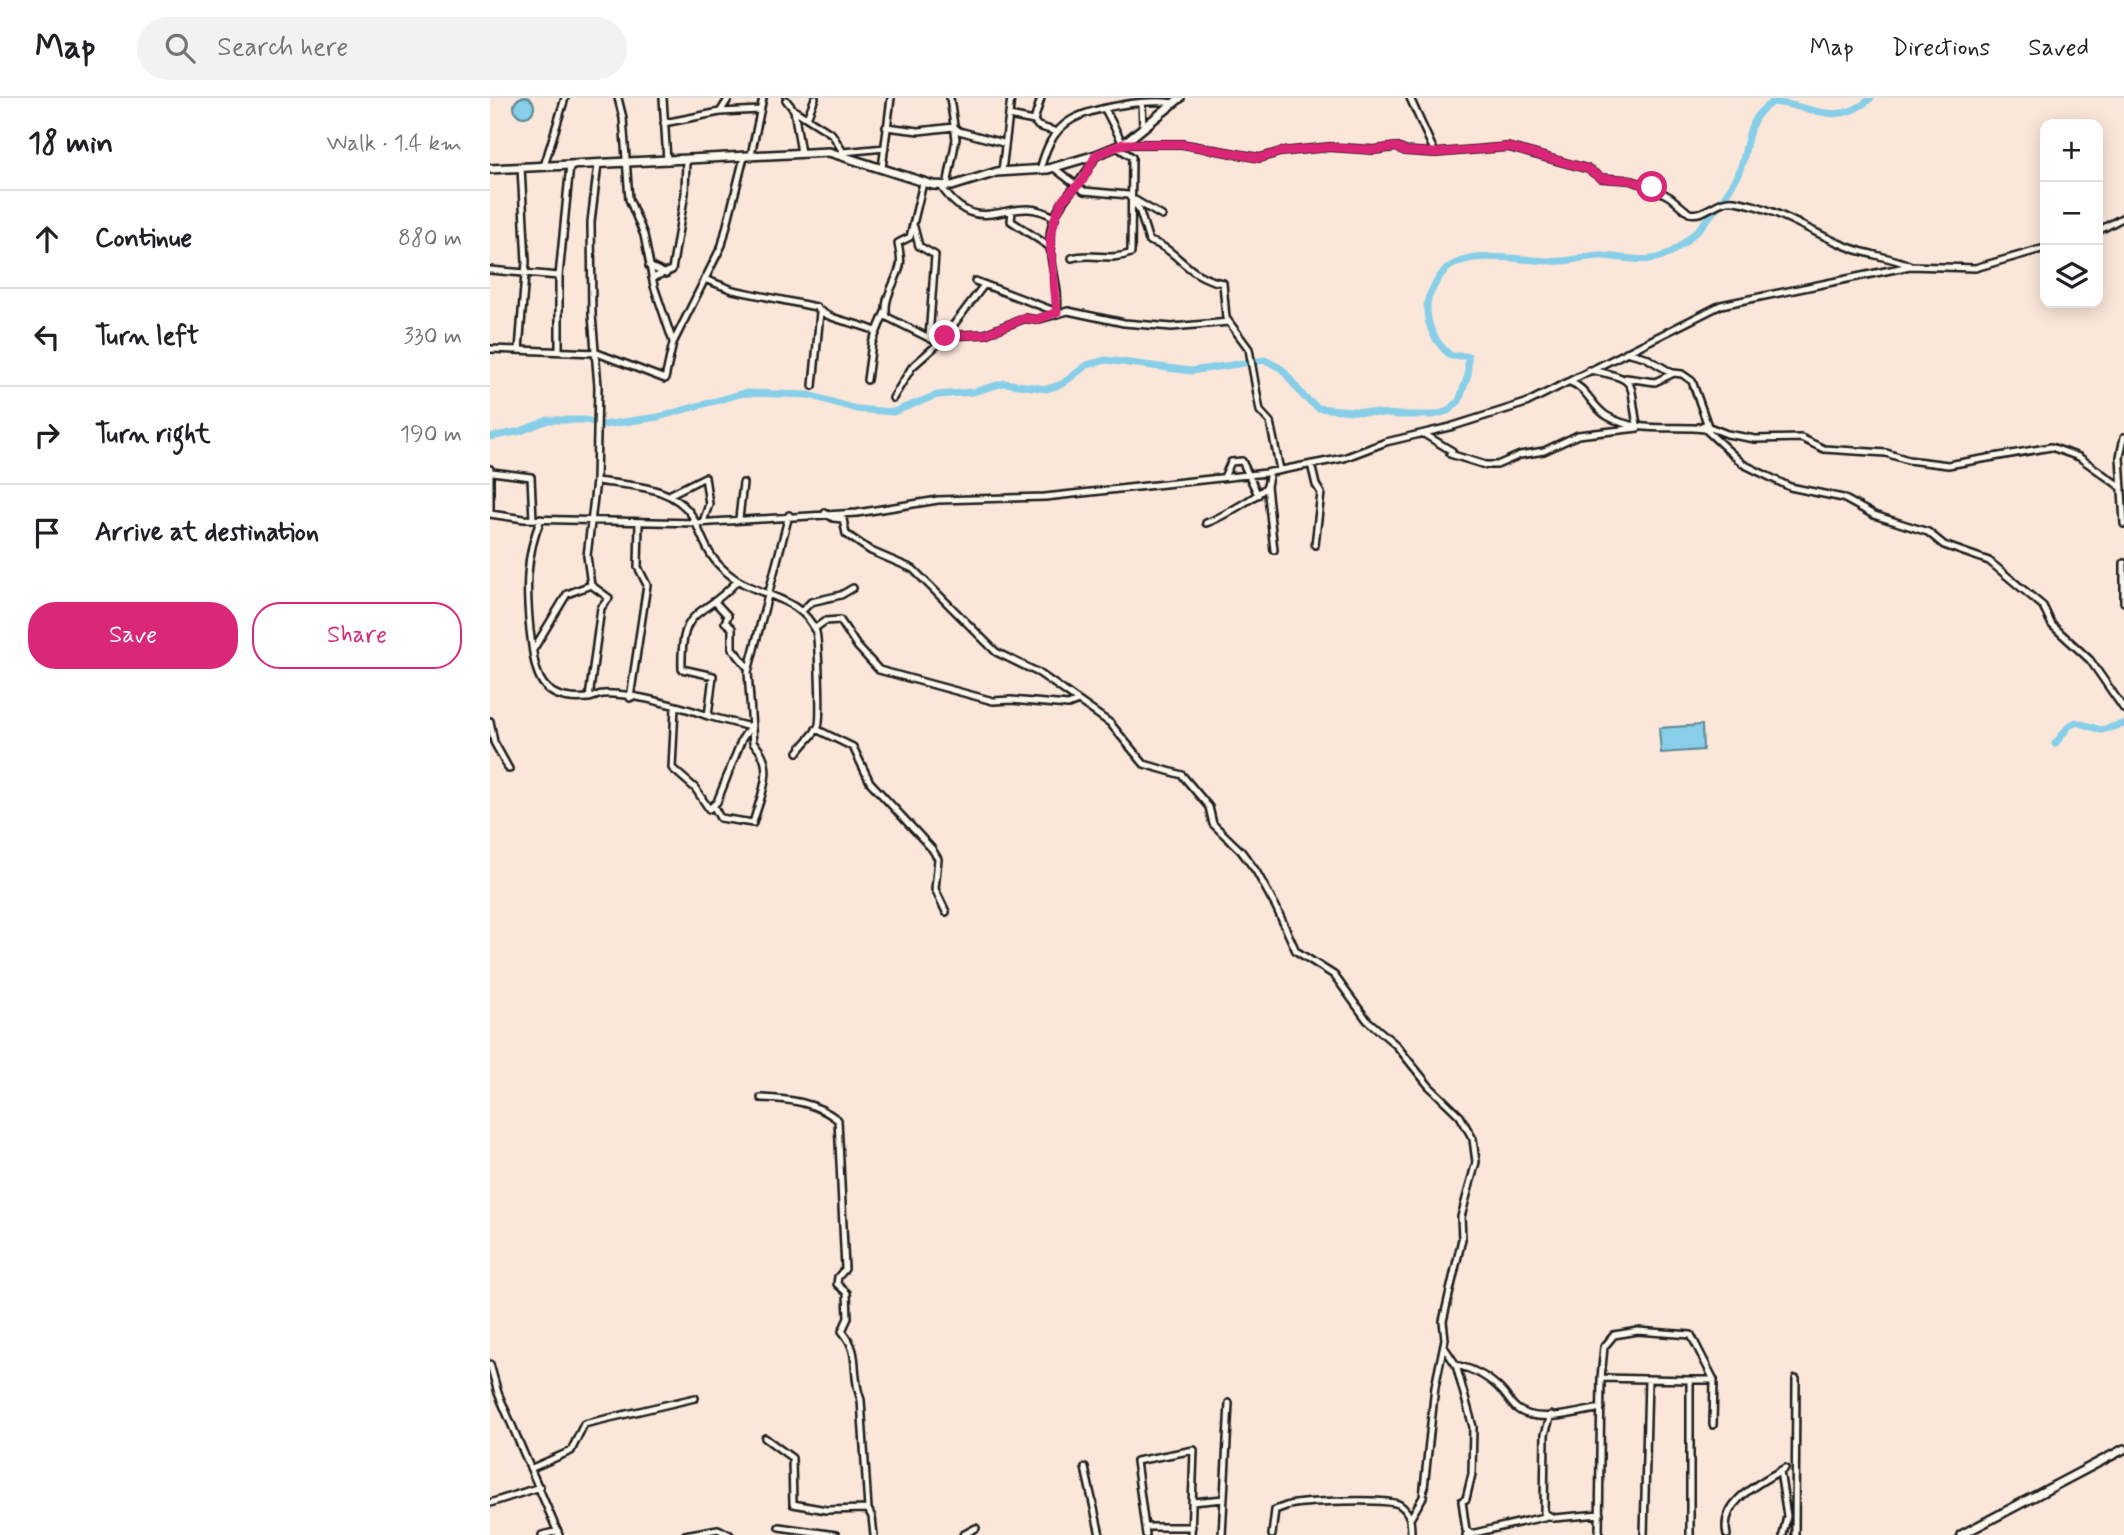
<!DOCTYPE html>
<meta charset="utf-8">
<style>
:root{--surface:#fff;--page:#f2f2f2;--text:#202124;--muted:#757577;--line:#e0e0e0;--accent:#db2777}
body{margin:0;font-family:Mynerve,sans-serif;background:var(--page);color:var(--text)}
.controls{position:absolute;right:21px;top:21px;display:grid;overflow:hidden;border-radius:14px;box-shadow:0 4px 18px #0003}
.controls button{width:63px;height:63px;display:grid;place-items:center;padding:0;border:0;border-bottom:2px solid var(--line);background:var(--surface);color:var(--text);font:35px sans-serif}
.stop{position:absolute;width:21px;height:21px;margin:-16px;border:5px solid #db2777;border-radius:50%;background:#fff}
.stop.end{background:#db2777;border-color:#fff;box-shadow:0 2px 7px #0008}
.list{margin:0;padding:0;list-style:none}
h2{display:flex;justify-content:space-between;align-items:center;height:91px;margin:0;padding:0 28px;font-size:30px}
h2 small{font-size:23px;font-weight:400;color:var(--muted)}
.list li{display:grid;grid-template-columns:46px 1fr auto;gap:21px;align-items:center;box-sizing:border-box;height:98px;padding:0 28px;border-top:2px solid var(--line)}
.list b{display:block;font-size:26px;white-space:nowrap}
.list em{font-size:23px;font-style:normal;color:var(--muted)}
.actions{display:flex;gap:14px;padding:21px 28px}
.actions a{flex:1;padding:16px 0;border:2px solid var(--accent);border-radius:28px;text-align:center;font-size:24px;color:var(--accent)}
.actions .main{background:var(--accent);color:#fff}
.icon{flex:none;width:38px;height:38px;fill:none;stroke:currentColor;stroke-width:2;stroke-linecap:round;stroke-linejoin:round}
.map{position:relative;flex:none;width:1634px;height:1437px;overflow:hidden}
header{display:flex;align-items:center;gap:42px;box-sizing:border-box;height:98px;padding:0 35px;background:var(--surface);border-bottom:2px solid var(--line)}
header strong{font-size:33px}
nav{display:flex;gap:38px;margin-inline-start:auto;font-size:24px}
.search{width:490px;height:63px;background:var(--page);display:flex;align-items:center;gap:18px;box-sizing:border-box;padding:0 24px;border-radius:38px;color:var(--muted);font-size:26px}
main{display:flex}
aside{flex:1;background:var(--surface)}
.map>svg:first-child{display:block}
.water{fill:#87cee8;stroke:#5c8796;stroke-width:2}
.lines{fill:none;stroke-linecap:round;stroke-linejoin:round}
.river{stroke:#87cee8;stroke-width:7}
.street-casing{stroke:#1c1c1c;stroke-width:10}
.secondary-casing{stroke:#1c1c1c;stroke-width:12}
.street{stroke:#fbf7ec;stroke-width:5}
.secondary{stroke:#fbf7ec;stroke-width:7}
.route{stroke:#db2777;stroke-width:9}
</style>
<header>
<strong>Map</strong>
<div class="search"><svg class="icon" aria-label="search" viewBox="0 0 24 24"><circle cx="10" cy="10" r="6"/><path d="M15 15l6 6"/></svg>Search here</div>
<nav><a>Map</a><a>Directions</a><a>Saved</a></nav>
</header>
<main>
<aside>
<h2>18 min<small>Walk · 1.4 km</small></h2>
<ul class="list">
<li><svg class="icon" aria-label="ahead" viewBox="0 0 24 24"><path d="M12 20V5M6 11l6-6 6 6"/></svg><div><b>Continue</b></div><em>880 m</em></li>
<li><svg class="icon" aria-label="left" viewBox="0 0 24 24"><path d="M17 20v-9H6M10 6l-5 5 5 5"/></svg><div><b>Turn left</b></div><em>330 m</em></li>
<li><svg class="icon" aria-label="right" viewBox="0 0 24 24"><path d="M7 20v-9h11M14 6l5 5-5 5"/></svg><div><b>Turn right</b></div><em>190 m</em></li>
<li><svg class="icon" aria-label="arrive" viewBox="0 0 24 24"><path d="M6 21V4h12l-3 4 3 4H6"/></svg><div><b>Arrive at destination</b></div></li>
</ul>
<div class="actions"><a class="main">Save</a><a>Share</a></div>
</aside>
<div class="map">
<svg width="1634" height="1437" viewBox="0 0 1634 1437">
<rect width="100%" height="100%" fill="#fbe7d9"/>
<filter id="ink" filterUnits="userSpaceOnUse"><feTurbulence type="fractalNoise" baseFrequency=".0143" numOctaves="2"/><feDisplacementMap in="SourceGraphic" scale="14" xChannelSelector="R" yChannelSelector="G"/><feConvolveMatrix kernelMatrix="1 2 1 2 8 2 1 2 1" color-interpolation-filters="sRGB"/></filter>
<g filter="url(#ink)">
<!-- water -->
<path class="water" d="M24 9a10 10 0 1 1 20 0a10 10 0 1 1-20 0Z
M1212,627L1213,652L1171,655L1169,630Z"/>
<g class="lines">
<!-- river -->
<path class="river" d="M0,339L31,333L58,322H96L113,327L168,319L254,295L319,297L366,311L403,314L447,297L483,294L514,285L557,291L572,286L597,267L616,262L701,273L775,262L792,271L814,299L828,310L908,317H944L958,313L969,303L978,277V258H961C946,245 936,228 937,207C937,198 943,191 947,183C968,143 1036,166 1072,163C1086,162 1100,157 1114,158C1141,160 1162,168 1186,151C1209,135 1231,106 1245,82C1262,54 1250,22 1283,4C1320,7 1347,31 1381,0
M1565,646L1579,628L1586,624L1611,632L1634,626"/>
<!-- street casing -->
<g class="street-casing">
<path id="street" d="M128,0L133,20L139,101L154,137L164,188L183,244
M173,0L177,63
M920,0L945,55
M296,2L304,12L311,55
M652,5L653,30
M615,11L633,46H692L770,60L790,54L839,49L884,52L906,49L915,53L945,55L1018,49L1098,71L1111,80L1139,82L1162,89L1180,99L1199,115C1216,119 1226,101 1244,103C1286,109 1323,136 1361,150C1380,157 1400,159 1419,167
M304,12L342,36L353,54
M230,14L239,0
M519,18L544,23L548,28L567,34
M317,20L325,0
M544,23L551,0
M174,25L230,14L270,12
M396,29L429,33L464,29L469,33L513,45
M353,54L395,50
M261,57L273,0
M54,68L75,0
M392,70L401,0
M564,70L594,93L638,97L649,111L659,143C688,150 695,179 733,185L736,220L759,251L770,313L780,324L790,372
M550,72C555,53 562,33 581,22C603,9 658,1 683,5
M512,73L521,0
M433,85L420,139L408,145C409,152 412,161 410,168C406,185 392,201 397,219L449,245L455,238L495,236L535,220L546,222L578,213L634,225L682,229L739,224
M451,88C490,147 521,91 565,120
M457,88L466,41L460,0
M645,102L672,118
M522,113L521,123L560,149
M424,129L429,148L445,157L439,240
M1608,133L1634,119
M582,160C602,154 620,164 641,155L642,59L627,49
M159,168L176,176
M0,172L69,178
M162,180L182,172L195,95L196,62
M217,182L243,192L326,209C338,223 368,224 385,233
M485,183L567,214C571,185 554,155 562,126C570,99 595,83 606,57
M455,238L494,187
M0,251L107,255L175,281L183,245L232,147L254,59
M29,252L36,164L31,69
M69,254V178L80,67
M1136,254L1155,259L1182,275
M1136,280L1165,284L1184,275L1192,276L1202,283L1218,328
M377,282L382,245L395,214
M1080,284C1097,290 1102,309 1117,318C1148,336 1182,327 1215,331L1253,366L1300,389L1353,400L1384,417L1438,434L1454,447L1499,463L1553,508L1562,527L1600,562L1634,611
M323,288L330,214
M403,300L422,269L449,245
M1209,329L1214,327L1237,336L1265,341L1311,340L1334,351L1396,355L1418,362L1458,367L1561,349L1589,359L1632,390
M934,336L962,353L960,356L995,367H1007L1030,357L1054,353L1088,337L1148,330C1137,286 1154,281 1099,272
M1634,339L1630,359L1634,426
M821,366L826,387L831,395L825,447
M0,371V416
M2,374L41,379L43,421
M780,374L777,388L784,452
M734,379L741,364L752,363L768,397
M106,383C142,388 187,387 205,423C212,439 218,457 231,469C255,493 280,493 305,509C314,515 322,524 326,534C328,541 332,623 328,629C323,638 314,645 308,654
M181,396L215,379L219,406L213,424
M335,415L343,420L353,421L356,436L381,453L423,471L506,554L549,575L620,625L654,666L692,677L719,709L723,726L751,753L766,773L786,809L806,853L844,877L877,922L906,947L939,988L970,1018L983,1041L986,1064L971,1119L972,1141L953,1223L955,1241L945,1289L933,1399L920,1421
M0,416L34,421L206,425L367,415L448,402L555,399L776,375L854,360L896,344L960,329L1036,305L1231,207L1420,168L1485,170L1555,150
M51,421C35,459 36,492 40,532C45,572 46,605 98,600C103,600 108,596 113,596C137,594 194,609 218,618
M249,421L253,385
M716,425C728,421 769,398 777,388
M1634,465V504
M225,504L238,518L235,524L242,530V550L259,571
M311,514L321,504L351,497L363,490
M324,531L335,523L350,522L367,548L389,572L503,603L521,602L578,607L588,603
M43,552L77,496L101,487
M99,600L111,510L119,500L101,487L97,458L106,383L108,288L102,217L101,124L108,66
M140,600L157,487L148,469L149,425
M185,609L182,670L205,690L219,711L227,704L252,641L260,629L218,618L223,578L192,571C190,505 213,522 247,483
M0,623L4,644L19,671
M326,631L363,649L380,684L442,751L448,761L445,791L456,814
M224,709L230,720L263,725C270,699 288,667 263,645L258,574L299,417
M271,1000C299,1001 326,1004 348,1022L355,1171L348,1179L347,1186L357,1195L358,1220L352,1233C372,1256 360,1273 371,1302L378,1411
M954,1249L966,1267L983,1329L982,1376L976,1401L972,1403L976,1432L983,1437
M0,1266L8,1295L69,1437
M966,1267C983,1271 1000,1280 1012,1293C1017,1298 1021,1306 1026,1310C1046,1327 1088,1314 1111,1310
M1111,1280L1200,1282
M1061,1317L1055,1336L1054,1415L1064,1420L1110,1416
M275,1340L302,1360L303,1406L336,1412L378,1411L382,1419L384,1437
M42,1370L81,1353L94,1326L205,1300
M595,1370L610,1437
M1290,1373L1297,1418L1293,1437
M702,1404L734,1401
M0,1405L50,1389
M289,1429L346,1437
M655,1429H702
M52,1437L68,1433
M195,1437L228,1431L240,1437
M473,1437L486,1430
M656,1437L646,1363L704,1352L701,1437
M732,1437L739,1305
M782,1437L785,1412L796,1408C810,1403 899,1400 910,1407C921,1415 921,1425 921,1437
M976,1437L1058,1418
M1109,1437L1111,1280L1114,1249L1124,1237L1148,1233L1201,1237L1224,1282L1223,1327
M1154,1437L1158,1281
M1200,1437V1282H1224
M1237,1437C1229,1403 1270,1385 1295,1370
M1305,1437L1306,1281"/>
</g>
<!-- secondary casing -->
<g class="secondary-casing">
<path id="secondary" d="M0,71L339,54L443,87L462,88L507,74L558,71L606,57L633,46L690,0
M1471,1437L1634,1351"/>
</g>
<!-- street -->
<use href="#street" class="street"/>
<!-- secondary -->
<use href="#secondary" class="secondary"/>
</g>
</g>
<g class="lines" filter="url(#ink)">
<!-- route -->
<path class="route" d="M455,238L495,236L535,220L546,222L567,214L560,141L565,120L573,102L593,82L606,57L633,46H692L770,60L790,54L839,49L884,52L905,49L915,53L945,55L1018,49L1098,71L1111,80L1139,82L1162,89"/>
</g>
</svg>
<div class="controls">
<button>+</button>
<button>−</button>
<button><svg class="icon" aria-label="layers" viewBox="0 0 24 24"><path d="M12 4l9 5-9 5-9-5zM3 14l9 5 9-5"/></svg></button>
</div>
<div class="stop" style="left:1162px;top:89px"></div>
<div class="stop end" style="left:455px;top:238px"></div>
</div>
</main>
